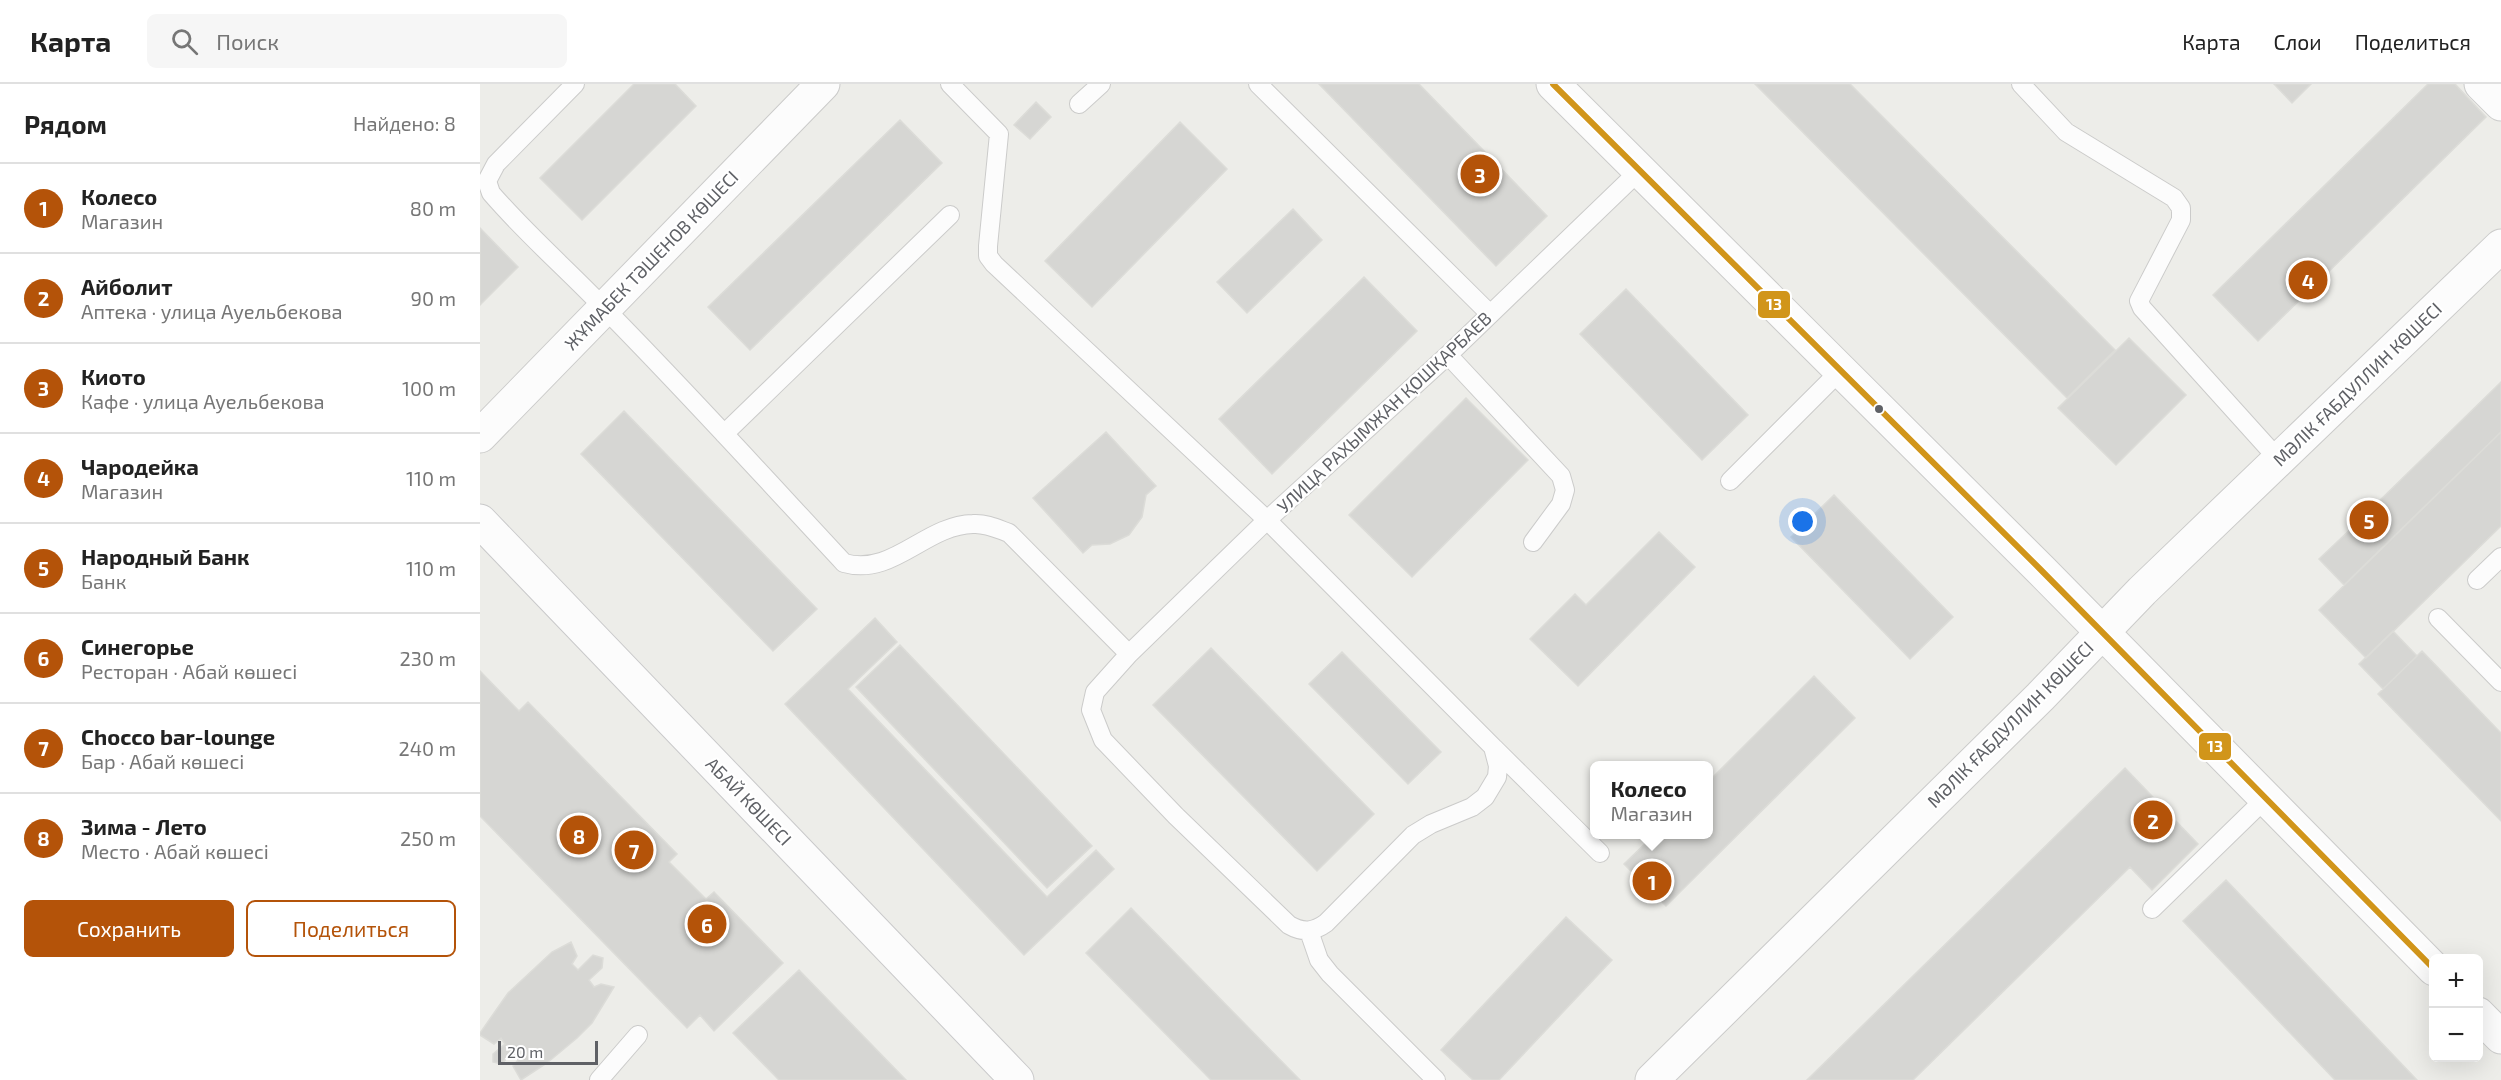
<!DOCTYPE html>
<html lang="ru">
<meta charset="utf-8">
<style>
:root{--surface:#fff;--page:#f6f6f6;--text:#222;--muted:#767676;--line:#e0e0e0;--accent:#b45309}
body{margin:0;font-family:"Exo 2",sans-serif;background:var(--page);color:var(--text)}
.controls{position:absolute;right:18px;bottom:18px;display:grid;overflow:hidden;border-radius:9px;box-shadow:0 6px 24px #0002}
.controls button{width:54px;height:54px;display:grid;place-items:center;padding:0;border:0;border-bottom:2px solid var(--line);background:var(--surface);color:var(--text);font:30px sans-serif}
.scale{position:absolute;left:18px;bottom:15px;width:100px;box-sizing:border-box;padding-left:6px;border:3px solid #5f6166;border-top:0;font-size:16px;line-height:21px;white-space:nowrap;color:#5f6166;-webkit-text-stroke:4px #fff;paint-order:stroke}
.you{position:absolute;left:1323px;top:438px;width:21px;height:21px;margin:-15px;border:4px solid #fff;border-radius:50%;background:#1a73e8;box-shadow:0 0 0 9px #1a73e833}
.badge{display:grid;place-items:center;width:39px;height:39px;border-radius:50%;background:var(--accent);color:#fff;font-size:20px;font-weight:700}
.pin{position:absolute;translate:-50% -50%;border:3px solid #fff;box-shadow:0 2px 6px #0006}
.popup{position:absolute;left:1110px;top:677px;width:123px;height:78px;box-sizing:border-box;display:grid;place-content:center;border-radius:9px;background:var(--surface);filter:drop-shadow(0 2px 4px #0005);font-size:20px;white-space:nowrap;color:var(--muted)}
.popup b{font-size:22px;color:var(--text)}
.popup::after{content:'';position:absolute;left:50%;top:100%;margin-left:-12px;border:12px solid transparent;border-top-color:var(--surface)}
.list{margin:0;padding:0;list-style:none}
h2{display:flex;justify-content:space-between;align-items:center;height:78px;margin:0;padding:0 24px;font-size:26px}
h2 small{font-size:20px;font-weight:400;color:var(--muted)}
.list li{display:grid;grid-template-columns:39px 1fr auto;gap:18px;align-items:center;box-sizing:border-box;height:90px;padding:0 24px;border-top:2px solid var(--line)}
.list b{display:block;font-size:22px;white-space:nowrap}
.list p{margin:0;font-size:20px;white-space:nowrap;color:var(--muted)}
.list em{font-size:20px;font-style:normal;color:var(--muted)}
.actions{display:flex;gap:12px;padding:18px 24px}
.actions a{flex:1;padding:14px 0;border:2px solid var(--accent);border-radius:9px;text-align:center;font-size:21px;color:var(--accent)}
.actions .main{background:var(--accent);color:#fff}
.icon{flex:none;width:33px;height:33px;fill:none;stroke:currentColor;stroke-width:2;stroke-linecap:round;stroke-linejoin:round}
.map{position:relative;flex:none;width:2021px;height:996px;overflow:hidden}
header{display:flex;align-items:center;gap:36px;box-sizing:border-box;height:84px;padding:0 30px;background:var(--surface);border-bottom:2px solid var(--line)}
header strong{font-size:28px}
nav{display:flex;gap:33px;margin-inline-start:auto;font-size:21px}
.search{width:420px;height:54px;background:var(--page);display:flex;align-items:center;gap:15px;box-sizing:border-box;padding:0 21px;border-radius:9px;color:var(--muted);font-size:22px}
main{display:flex}
aside{flex:1;background:var(--surface)}
.map>svg:first-child{display:block}
.building{fill:#d6d6d3;stroke:#dcdcd8;stroke-width:1.5}
.lines{fill:none;stroke-linecap:round;stroke-linejoin:round}
.service-casing{stroke:#cbcbca;stroke-width:20}
.minor-casing{stroke:#cbcbca;stroke-width:35}
.tertiary-casing{stroke:#cbcbca;stroke-width:35}
.secondary-casing{stroke:#c9c9ca;stroke-width:35}
.service{stroke:#fcfcfc;stroke-width:18}
.minor{stroke:#fcfcfc;stroke-width:33}
.tertiary{stroke:#fcfcfc;stroke-width:33}
.secondary{stroke:#fcfcfc;stroke-width:33}
.bus-1-casing{stroke:#fff;stroke-width:10}
.bus-1{stroke:#d1951a;stroke-width:6}
.bus-dot{fill:#5f6166;stroke:#fff;stroke-width:2}
.labels{text-anchor:middle;dominant-baseline:central;stroke-width:4.5;stroke-linejoin:round;paint-order:stroke}
.street-label{font-size:18px;fill:#5f6166;stroke:#fff}
.line-badge{stroke:#fff;stroke-width:2}
.badge-label{font-size:16px;text-anchor:middle;font-weight:bold;fill:#fff}
</style>
<header>
<strong>Карта</strong>
<div class="search"><svg class="icon" aria-label="search" viewBox="0 0 24 24"><circle cx="10" cy="10" r="6"/><path d="M15 15l6 6"/></svg>Поиск</div>
<nav><a>Карта</a><a>Слои</a><a>Поделиться</a></nav>
</header>
<main>
<aside>
<h2>Рядом<small>Найдено: 8</small></h2>
<ul class="list">
<li><span class="badge">1</span><div><b>Колесо</b><p>Магазин</p></div><em>80 m</em></li>
<li><span class="badge">2</span><div><b>Айболит</b><p>Аптека · улица Ауельбекова</p></div><em>90 m</em></li>
<li><span class="badge">3</span><div><b>Киото</b><p>Кафе · улица Ауельбекова</p></div><em>100 m</em></li>
<li><span class="badge">4</span><div><b>Чародейка</b><p>Магазин</p></div><em>110 m</em></li>
<li><span class="badge">5</span><div><b>Народный Банк</b><p>Банк</p></div><em>110 m</em></li>
<li><span class="badge">6</span><div><b>Синегорье</b><p>Ресторан · Абай көшесі</p></div><em>230 m</em></li>
<li><span class="badge">7</span><div><b>Chocco bar-lounge</b><p>Бар · Абай көшесі</p></div><em>240 m</em></li>
<li><span class="badge">8</span><div><b>Зима - Лето</b><p>Место · Абай көшесі</p></div><em>250 m</em></li>
</ul>
<div class="actions"><a class="main">Сохранить</a><a>Поделиться</a></div>
</aside>
<div class="map">
<svg width="2021" height="996" viewBox="0 0 2021 996">
<rect width="100%" height="100%" fill="#edede9"/>
<!-- building -->
<path class="building" d="M154,0H195L216,22L102,136L60,94Z
M839,0H939L1067,132L1016,182Z
M1275,0H1370L1635,266L1587,314Z
M1794,0H1831L1812,19Z
M1948,0H1975L2006,33L1778,257L1733,211Z
M556,18L571,33L550,55L534,41Z
M420,36L462,79L270,266L228,223Z
M700,38L747,85L612,223L565,177Z
M813,125L842,156L767,229L737,198Z
M0,144L38,183L0,221Z
M884,193L937,247L792,390L739,335Z
M1146,205L1268,331L1222,376L1100,250Z
M1649,254L1706,311L1636,381L1578,324Z
M2021,298V348L1864,501L1839,475L1875,441L1869,435L1890,415L1895,421Z
M986,314L1048,376L932,493L869,431Z
M144,327L337,525L293,567L101,370Z
M626,348L676,402L666,411L662,433L649,451L630,460L612,461L603,469L553,414Z
M2021,348V442L1886,574L1839,526Z
M1354,411L1473,533L1430,575L1311,453Z
M1179,448L1215,483L1098,602L1050,555L1095,510L1106,521Z
M395,534L417,558L368,605L567,813L616,766L634,785L544,871L305,620Z
M1913,547L1937,572L1903,605L1879,580Z
M420,561L612,762L567,804L376,603Z
M731,564L894,730L837,787L673,621Z
M1942,567L2021,649V737L1898,610Z
M862,568L961,668L928,700L829,600Z
M0,587L39,627L48,618L197,770L189,778L226,815L234,808L303,879L234,947L220,931L207,944L0,732Z
M1334,592L1375,634L1186,822L1144,780L1175,750H1229V697Z
M1645,684L1718,760L1672,806L1650,783L1433,996H1327Z
M1746,796L1937,996H1855L1703,837Z
M651,824L820,996H731L606,869Z
M1086,833L1132,876L1019,996H993L961,966Z
M91,858L97,872L92,880L98,886L113,871L123,874L122,884L109,896L114,903L121,900L134,903L112,939L97,954L67,979L41,996L33,982L38,976L33,969L21,980L13,978V970L25,960L21,954L14,960L0,951V949L28,909L72,868Z
M319,886L426,996H299L253,949Z"/>
<g class="lines">
<!-- service casing -->
<g class="service-casing">
<path id="service" d="M95,0L16,80L7,97L11,109C47,151 88,186 126,226C207,308 285,394 364,479C413,493 445,441 493,440C506,439 518,445 529,449L649,570
M470,0L519,50L508,162V172L514,180L787,436L1013,663L1018,682L1017,693L1005,713L992,723L951,740L933,751L846,839C834,848 823,849 809,841L696,732L623,656L611,626L615,608L649,570L787,436L968,271L1159,87
M778,0L1010,230
M1541,0L1586,48L1694,114L1701,124V136L1659,217L1662,224L1799,376
M599,20L621,0
M968,271L1081,392L1085,406L1081,420L1053,458
M244,350L470,131
M1250,397L1361,286
M1997,496L2021,473
M1958,534L2021,598
M1014,664L1120,769
M1672,825L1785,715
M829,847L839,876L850,890L956,996
M119,996L158,951"/>
</g>
<!-- minor casing -->
<g class="minor-casing">
<path id="minor" d="M2001,0L2021,20
M0,352L343,0"/>
</g>
<!-- tertiary casing -->
<g class="tertiary-casing">
<path id="tertiary" d="M1073,0L1560,485L1954,885
M1998,930L2021,953
M1172,996L1560,613L1662,507L2021,162"/>
</g>
<!-- secondary casing -->
<g class="secondary-casing">
<path id="secondary" d="M0,437L537,996"/>
</g>
<!-- service -->
<use href="#service" class="service"/>
<!-- minor -->
<use href="#minor" class="minor"/>
<!-- tertiary -->
<use href="#tertiary" class="tertiary"/>
<!-- secondary -->
<use href="#secondary" class="secondary"/>
<!-- bus-1 casing -->
<g class="bus-1-casing">
<path id="bus-1" d="M1073,0L1560,485L1954,885"/>
</g>
<!-- bus-1 -->
<use href="#bus-1" class="bus-1"/>
</g>
<!-- markers -->
<circle class="bus-dot" cx="1399" cy="325" r="5"/>
<g class="labels">
<!-- street labels -->
<g class="street-label">
<text transform="translate(171 176) rotate(-46)">ЖҰМАБЕК ТӘШЕНОВ КӨШЕСІ</text>
<text transform="translate(1877 300) rotate(-44)">МӘЛІК ҒАБДУЛЛИН КӨШЕСІ</text>
<text transform="translate(904 328) rotate(-43)">УЛИЦА РАХЫМЖАН ҚОШҚАРБАЕВ</text>
<text transform="translate(1530 640) rotate(-45)">МӘЛІК ҒАБДУЛЛИН КӨШЕСІ</text>
<text transform="translate(269 717) rotate(46)">АБАЙ КӨШЕСІ</text>
</g>
</g>
<g class="line-badge">
<rect x="1277" y="206" width="34" height="29" rx="6" fill="#d1951a"/>
<rect x="1718" y="648" width="34" height="29" rx="6" fill="#d1951a"/>
</g>
<g class="badge-label">
<text x="1294" y="226">13</text>
<text x="1735" y="668">13</text>
</g>
</svg>
<div class="controls">
<button>+</button>
<button>−</button>
</div>
<div class="scale">20 m</div>
<div class="you"></div>
<div class="pin badge" style="left:1172px;top:797px">1</div>
<div class="popup"><b>Колесо</b>Магазин</div>
<div class="pin badge" style="left:1673px;top:736px">2</div>
<div class="pin badge" style="left:1000px;top:90px">3</div>
<div class="pin badge" style="left:1828px;top:196px">4</div>
<div class="pin badge" style="left:1889px;top:436px">5</div>
<div class="pin badge" style="left:227px;top:840px">6</div>
<div class="pin badge" style="left:154px;top:766px">7</div>
<div class="pin badge" style="left:99px;top:751px">8</div>
</div>
</main>
